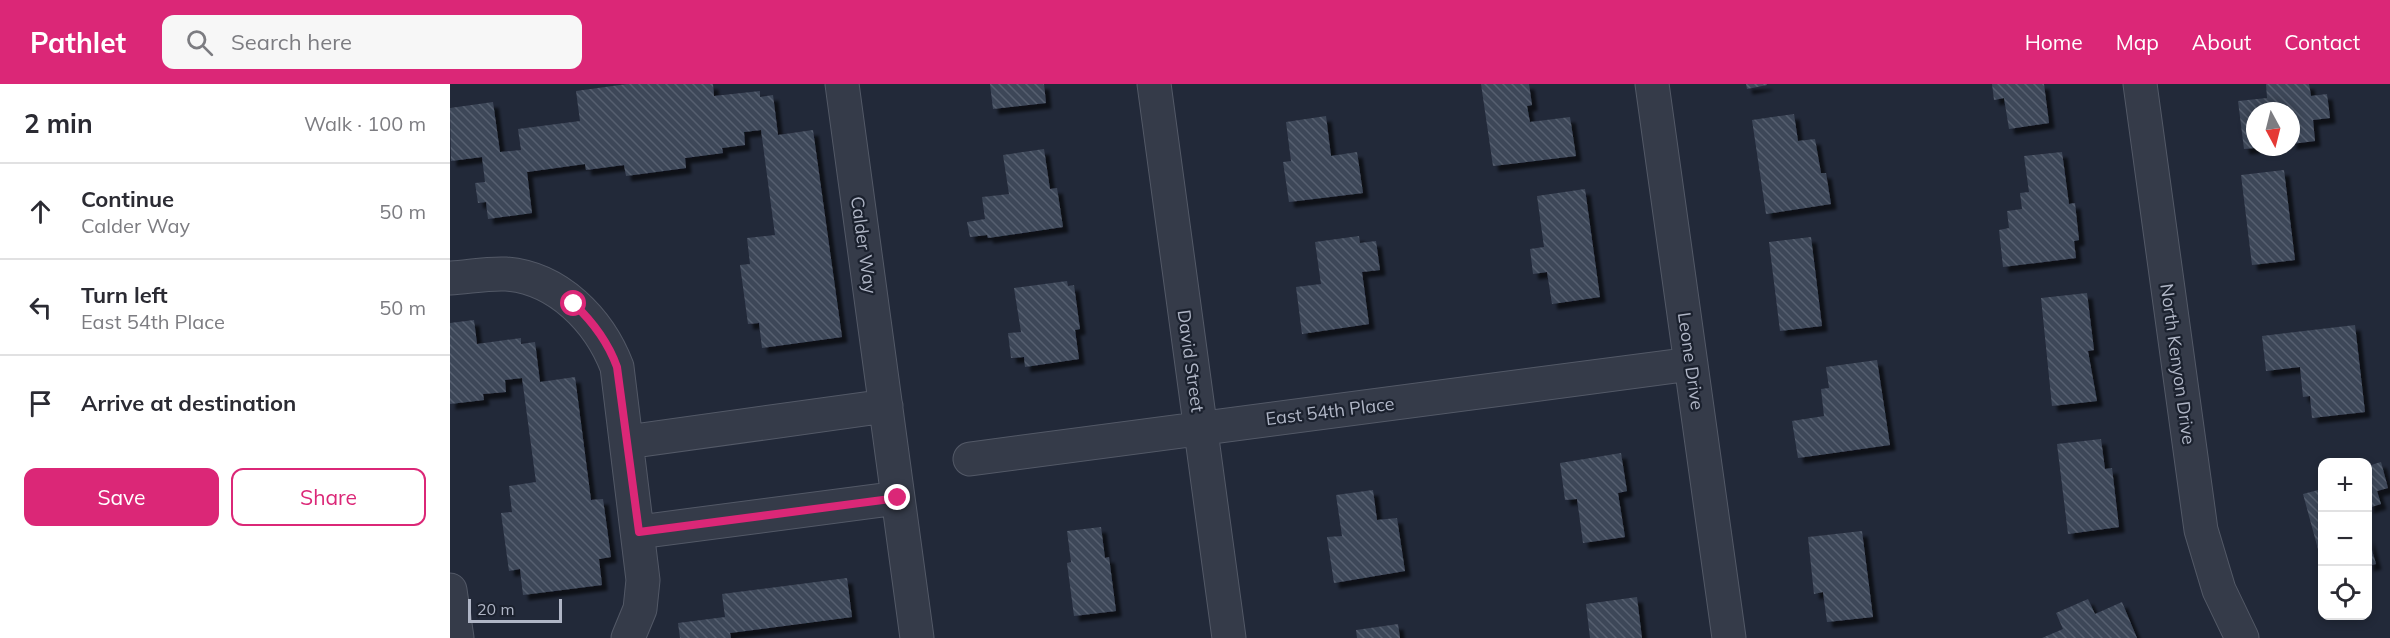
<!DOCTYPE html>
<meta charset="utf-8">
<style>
:root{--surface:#fff;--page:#f7f7f7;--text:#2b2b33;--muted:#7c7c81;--line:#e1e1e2;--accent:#db2777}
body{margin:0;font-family:Mulish,sans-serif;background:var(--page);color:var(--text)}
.controls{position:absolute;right:18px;bottom:18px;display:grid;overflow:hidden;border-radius:12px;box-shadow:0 3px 9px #0003}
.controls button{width:54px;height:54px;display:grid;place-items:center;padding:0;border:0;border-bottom:2px solid var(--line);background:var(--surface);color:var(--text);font:30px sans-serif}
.compass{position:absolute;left:1796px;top:18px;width:54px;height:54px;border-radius:50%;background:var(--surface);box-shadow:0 3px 9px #0003;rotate:173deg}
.scale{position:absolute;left:18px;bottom:15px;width:94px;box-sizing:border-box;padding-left:6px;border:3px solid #b0b6c6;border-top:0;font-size:16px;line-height:21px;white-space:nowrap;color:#b0b6c6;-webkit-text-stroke:4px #1b212e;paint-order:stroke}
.stop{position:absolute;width:18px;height:18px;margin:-14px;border:4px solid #db2777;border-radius:50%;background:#fff}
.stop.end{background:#db2777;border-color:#fff;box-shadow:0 2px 6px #0008}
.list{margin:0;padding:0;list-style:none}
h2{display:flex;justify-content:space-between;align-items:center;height:78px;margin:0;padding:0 24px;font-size:26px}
h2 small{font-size:20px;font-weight:400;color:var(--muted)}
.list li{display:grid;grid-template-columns:39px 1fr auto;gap:18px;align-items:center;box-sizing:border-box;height:96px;padding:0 24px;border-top:2px solid var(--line)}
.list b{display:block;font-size:22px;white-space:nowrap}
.list p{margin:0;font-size:20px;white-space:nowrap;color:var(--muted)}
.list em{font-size:20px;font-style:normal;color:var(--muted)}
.actions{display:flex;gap:12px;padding:18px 24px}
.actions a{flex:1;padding:14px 0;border:2px solid var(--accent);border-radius:12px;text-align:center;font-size:21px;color:var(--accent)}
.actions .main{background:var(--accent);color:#fff}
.icon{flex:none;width:33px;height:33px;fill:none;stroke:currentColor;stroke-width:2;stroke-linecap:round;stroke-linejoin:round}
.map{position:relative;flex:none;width:1940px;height:554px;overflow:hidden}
header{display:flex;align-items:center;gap:36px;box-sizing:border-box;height:84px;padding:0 30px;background:var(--accent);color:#fff}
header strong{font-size:28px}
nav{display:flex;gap:33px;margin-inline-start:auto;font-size:21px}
.search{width:420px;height:54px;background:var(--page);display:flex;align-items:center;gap:15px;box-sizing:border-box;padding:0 21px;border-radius:12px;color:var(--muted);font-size:22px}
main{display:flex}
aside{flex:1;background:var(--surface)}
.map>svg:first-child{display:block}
.building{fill:url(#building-back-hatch);filter:url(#shadow)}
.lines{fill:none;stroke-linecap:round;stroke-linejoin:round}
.minor-casing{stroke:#535967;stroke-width:35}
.minor{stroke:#353b49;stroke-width:33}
.route{stroke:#db2777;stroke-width:8}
.labels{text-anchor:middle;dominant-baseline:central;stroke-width:4.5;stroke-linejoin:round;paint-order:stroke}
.street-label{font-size:18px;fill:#b0b6c6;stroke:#1b212e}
</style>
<header>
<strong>Pathlet</strong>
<div class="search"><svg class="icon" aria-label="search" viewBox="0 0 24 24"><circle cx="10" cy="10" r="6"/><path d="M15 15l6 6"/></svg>Search here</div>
<nav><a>Home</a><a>Map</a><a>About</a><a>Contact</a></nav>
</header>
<main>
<aside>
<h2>2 min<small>Walk · 100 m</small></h2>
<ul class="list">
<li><svg class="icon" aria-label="ahead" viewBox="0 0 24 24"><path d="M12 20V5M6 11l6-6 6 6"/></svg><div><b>Continue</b><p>Calder Way</p></div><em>50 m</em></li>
<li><svg class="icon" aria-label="left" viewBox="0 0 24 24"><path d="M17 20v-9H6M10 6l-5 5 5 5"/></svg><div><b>Turn left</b><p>East 54th Place</p></div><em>50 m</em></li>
<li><svg class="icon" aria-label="arrive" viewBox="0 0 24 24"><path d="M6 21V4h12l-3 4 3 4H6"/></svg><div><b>Arrive at destination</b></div></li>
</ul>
<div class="actions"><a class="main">Save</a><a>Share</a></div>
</aside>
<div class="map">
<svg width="1940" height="554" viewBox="0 0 1940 554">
<defs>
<pattern id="building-back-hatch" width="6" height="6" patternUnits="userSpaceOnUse" patternTransform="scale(1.5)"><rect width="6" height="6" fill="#3e4759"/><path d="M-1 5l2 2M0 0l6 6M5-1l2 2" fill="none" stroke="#575f6f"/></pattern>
<filter id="shadow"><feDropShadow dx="5.5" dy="5.5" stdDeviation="1.5" flood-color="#0009"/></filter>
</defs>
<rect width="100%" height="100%" fill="#222939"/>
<!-- building -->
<path class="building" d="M177,0H263L264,12L310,7V13L323,11L328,51L363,46L392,253L312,264L309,239L298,240L290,181L300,180L297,154L325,151L311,46L294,48L295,61L272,64L273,69L235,74L236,84L176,92L174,81L136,86L135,80L77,88L82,129L38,135L36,118L28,119L25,99L35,98L32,73L1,77L0,24L43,18L50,68L71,66L68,45L130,37L126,7Z
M540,0H594L596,19L543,25Z
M1031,0H1079L1082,21L1077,22L1080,38L1120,33L1126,72L1043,82Z
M1296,0H1317V1L1297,5Z
M1542,0H1594L1599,39L1559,45L1554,14L1544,16Z
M1816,0H1859L1861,12L1877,10L1880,34L1863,36L1865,57L1841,60V27H1805V64L1794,65L1788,17L1817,14Z
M1344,30L1348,57L1365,55L1371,89H1376L1381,120L1316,130L1302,36Z
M876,32L881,72L907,68L913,109L839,118L833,78L841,77L836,38Z
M594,65L600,105L607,104L613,143L538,154L537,151L520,153L517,138L535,135L532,113L559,110L553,71Z
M1612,68L1619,120L1625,119L1629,156L1624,157L1626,174L1553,183L1549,146L1559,144L1557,127L1572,125L1570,109L1579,108L1574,72Z
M1834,86L1845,176L1802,181L1791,91Z
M1135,105L1150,213L1102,220L1097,188L1083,190L1080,165L1094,163L1087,112Z
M909,152L910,159L926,157L930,186L912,188L919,240L852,250L846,203L871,200L865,158Z
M1361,153L1372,242L1330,247L1319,158Z
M617,197L618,202L624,201L630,245L625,246L629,275L575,283L574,273L561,274L558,249L571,248L564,204Z
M1637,209L1644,266L1638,267L1647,317L1602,322L1591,214Z
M24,236L27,260L71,254V260L85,258L90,298L125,293L141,416L153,415L161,473L149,475L152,501L73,511L70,485L59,487L51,429L62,428L59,402L86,398L72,294L55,296L56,308L33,310L34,316L0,320V239Z
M1905,241L1915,328L1862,334L1860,312L1853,313L1850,283L1816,287L1812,252Z
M1427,276L1440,361L1348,374L1342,337L1374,332L1371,305L1379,304L1376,283Z
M1651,355L1655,385L1662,384L1669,443L1618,450L1607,360Z
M1171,369L1177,407L1168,409L1175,453L1133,459L1127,415L1115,416L1110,379Z
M1931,378L1938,404L1927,407L1931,420L1918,424V382Z
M1872,405V480L1853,410Z
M923,406L927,436L947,434L955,487L884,499L877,453L892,452L886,411Z
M651,443L655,474L659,473L666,527L624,532L617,479L621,478L617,447Z
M1412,447L1423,533L1377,538L1373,508L1364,510L1358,453Z
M1918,452L1926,480L1918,482Z
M397,494L402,533L280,549L281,554H230L228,539L275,533L272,510Z
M1187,513L1192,554H1140L1136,520Z
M1638,515L1645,530L1672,518L1687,554H1592L1613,545L1606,529Z
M948,540L950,554H907L906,546Z"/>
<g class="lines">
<!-- minor casing -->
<g class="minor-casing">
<path id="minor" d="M392,0L467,554
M704,0L779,554
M1202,0L1279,554
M1690,0L1751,446L1769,506L1792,554
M0,194C18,193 38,189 56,190C108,194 149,236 167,283L193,496L190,525L178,554
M177,358L436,322
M520,375L1241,280
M189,448L448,414
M0,506L7,554"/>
</g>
<!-- minor -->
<use href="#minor" class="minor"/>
</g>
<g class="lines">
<!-- route -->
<path class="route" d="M124,220C144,239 158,258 167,283L189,448L448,414"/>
</g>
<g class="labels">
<!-- street labels -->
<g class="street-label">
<text transform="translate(414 161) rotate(82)">Calder Way</text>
<text transform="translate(741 277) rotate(82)">David Street</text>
<text transform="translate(1241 277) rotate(82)">Leone Drive</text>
<text transform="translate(1728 280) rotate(82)">North Kenyon Drive</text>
<text transform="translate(880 327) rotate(-7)">East 54th Place</text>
</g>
</g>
</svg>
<div class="controls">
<button>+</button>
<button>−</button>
<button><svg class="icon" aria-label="locate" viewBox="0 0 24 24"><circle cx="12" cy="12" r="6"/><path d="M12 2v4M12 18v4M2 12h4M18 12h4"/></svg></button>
</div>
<svg class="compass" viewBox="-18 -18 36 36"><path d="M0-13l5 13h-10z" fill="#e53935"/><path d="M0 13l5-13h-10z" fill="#7c7c81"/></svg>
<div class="scale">20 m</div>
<div class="stop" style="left:124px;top:220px"></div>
<div class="stop end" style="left:448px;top:414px"></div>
</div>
</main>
